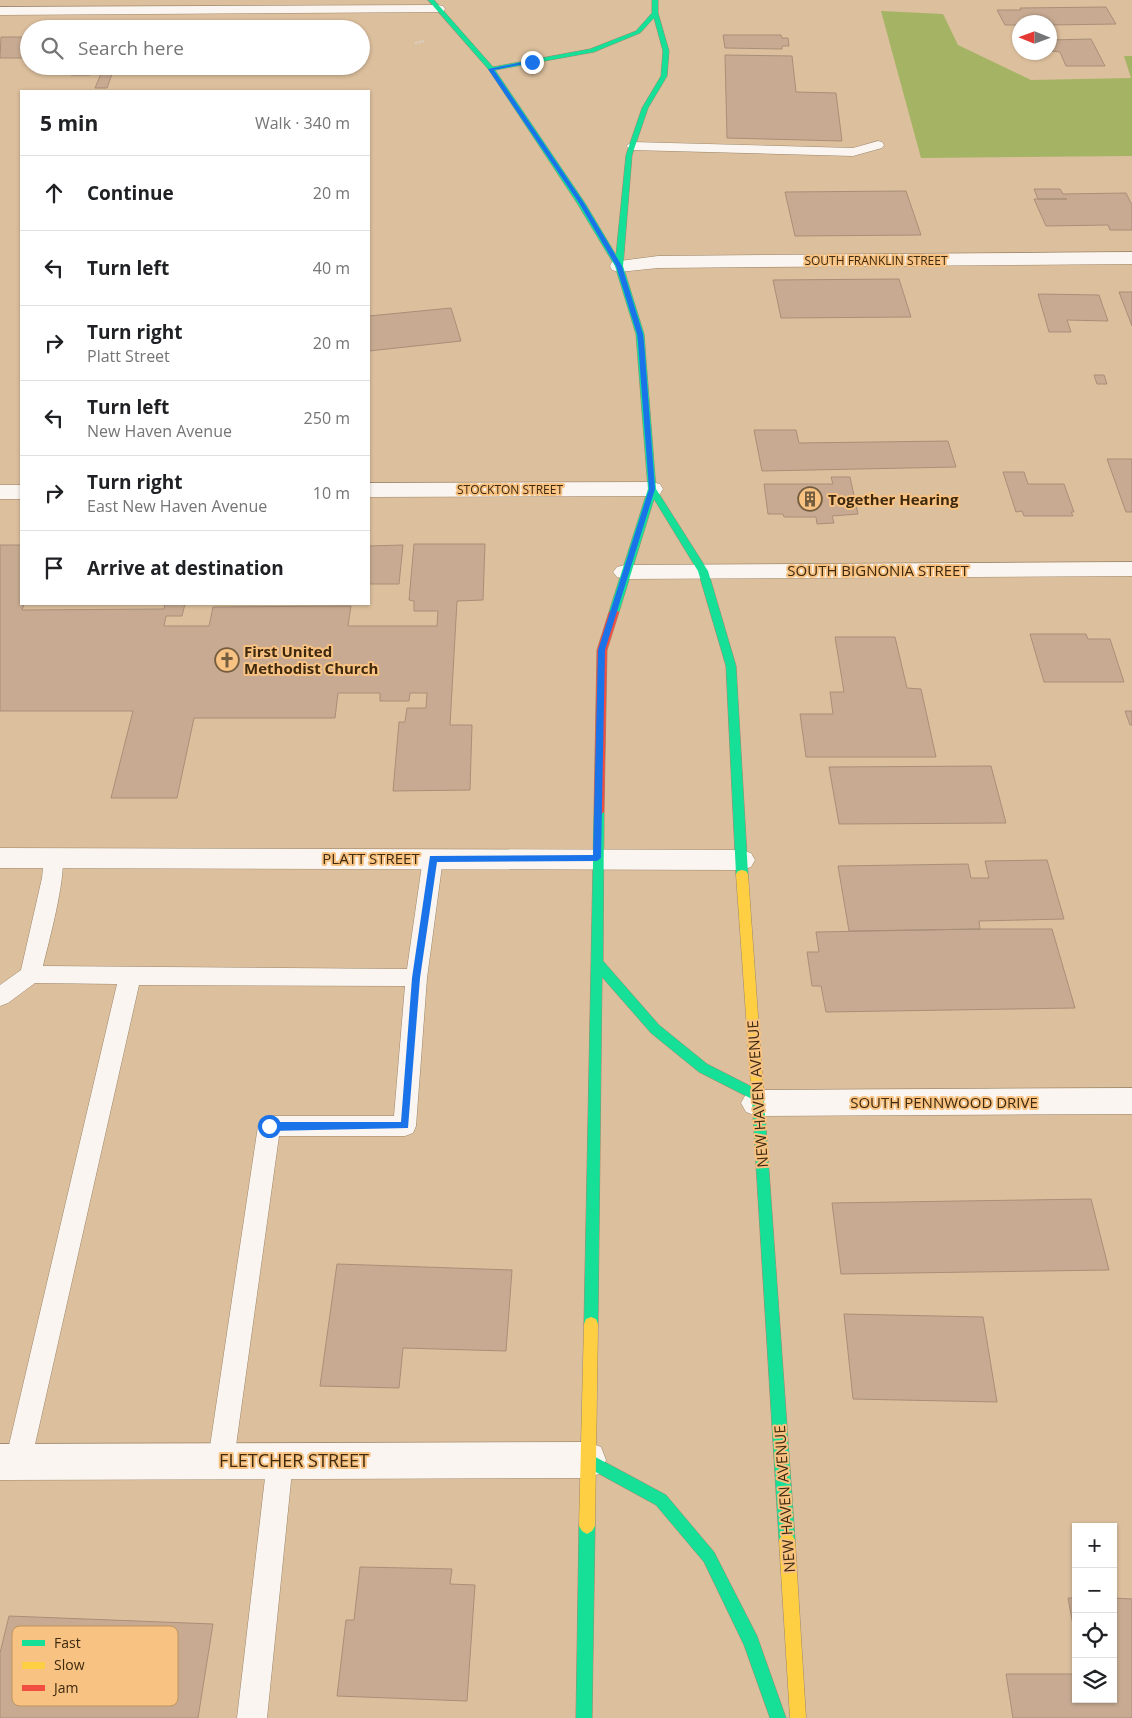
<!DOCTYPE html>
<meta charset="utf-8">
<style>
:root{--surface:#fff;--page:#f2f2f2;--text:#202124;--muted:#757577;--line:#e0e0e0}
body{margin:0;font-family:"Open Sans",sans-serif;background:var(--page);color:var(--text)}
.controls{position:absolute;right:15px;bottom:15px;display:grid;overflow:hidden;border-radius:0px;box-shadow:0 1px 4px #0004}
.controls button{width:45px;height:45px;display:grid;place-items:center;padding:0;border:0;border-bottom:1px solid var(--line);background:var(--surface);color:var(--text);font:25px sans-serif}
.compass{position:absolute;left:1012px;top:15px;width:45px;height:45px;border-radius:50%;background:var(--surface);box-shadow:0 1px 4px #0004;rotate:271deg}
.stop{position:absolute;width:15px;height:15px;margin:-11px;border:4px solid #1a73e8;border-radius:50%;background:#fff}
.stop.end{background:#1a73e8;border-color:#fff;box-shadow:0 1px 5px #0008}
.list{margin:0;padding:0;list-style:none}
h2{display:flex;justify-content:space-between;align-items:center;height:65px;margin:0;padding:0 20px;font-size:21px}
h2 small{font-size:16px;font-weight:400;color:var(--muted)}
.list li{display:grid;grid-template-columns:32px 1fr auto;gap:15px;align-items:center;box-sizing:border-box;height:75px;padding:0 20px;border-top:1px solid var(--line)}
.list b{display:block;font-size:19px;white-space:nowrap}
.list p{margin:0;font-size:16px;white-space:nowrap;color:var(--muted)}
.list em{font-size:16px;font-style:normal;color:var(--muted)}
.icon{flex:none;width:28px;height:28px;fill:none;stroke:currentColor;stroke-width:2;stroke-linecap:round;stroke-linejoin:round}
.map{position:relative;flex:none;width:1132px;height:1718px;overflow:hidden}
.search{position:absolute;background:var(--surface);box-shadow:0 1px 4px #0004;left:20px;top:20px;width:350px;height:55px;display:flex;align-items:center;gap:12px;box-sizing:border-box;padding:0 18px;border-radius:28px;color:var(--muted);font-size:19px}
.panel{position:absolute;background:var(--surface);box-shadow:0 1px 4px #0004;left:20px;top:90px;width:350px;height:515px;border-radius:0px}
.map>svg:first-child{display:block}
.forest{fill:#a4b364}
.building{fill:#c7aa91;stroke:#a98f78}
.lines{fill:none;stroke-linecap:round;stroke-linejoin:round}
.lane-casing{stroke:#9d876b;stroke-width:1}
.street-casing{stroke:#9d876b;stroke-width:1}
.fast-casing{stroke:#9d876b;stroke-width:1}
.slow-casing{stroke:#9d876b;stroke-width:1}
.jam-casing{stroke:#9d876b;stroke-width:1}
.path{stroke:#d8cec3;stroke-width:2;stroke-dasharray:2.5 1;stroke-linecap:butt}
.lane{fill:#faf5f0;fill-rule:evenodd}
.street{fill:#faf5f0;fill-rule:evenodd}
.fast{fill:#16e098;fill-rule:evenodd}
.slow{fill:#ffcf43;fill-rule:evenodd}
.jam{fill:#f24e42;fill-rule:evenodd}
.route{fill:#1a73e8}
.labels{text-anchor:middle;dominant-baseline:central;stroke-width:4;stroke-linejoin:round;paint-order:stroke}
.far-street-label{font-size:12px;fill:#3e290e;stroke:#f7c282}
.poi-label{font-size:15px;font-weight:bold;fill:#3e290e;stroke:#f7c282;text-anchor:start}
.street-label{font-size:15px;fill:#3e290e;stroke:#f7c282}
.near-street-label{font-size:18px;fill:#3e290e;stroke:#f7c282}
.key{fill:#f7c282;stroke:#c0945f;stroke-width:1}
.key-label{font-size:14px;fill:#3e290e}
</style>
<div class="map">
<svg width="1132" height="1718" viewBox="0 0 1132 1718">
<rect width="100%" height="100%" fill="#dcbf9d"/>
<!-- forest -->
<path class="forest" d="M881,11L943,14L958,45L1031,80L1131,78L1124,56H1132V156L921,158Z"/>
<!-- building -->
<path class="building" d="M1106,7L1116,24L1050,25V22H1020V25H1005L997,10H1021L1020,8Z
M723,35H781L782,38H788L789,46H782V49L725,48Z
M1,37H25L23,41H29L27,58H0Z
M1091,39L1105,66H1066L1060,52L1052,51L1050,46V40Z
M725,55L792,56L796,92L836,93L842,141L727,138Z
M75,66H95L90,75H71Z
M101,74H112L107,88H95Z
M1034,189H1060L1063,194L1126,193L1132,205V230H1110L1108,225L1046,226L1034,199H1067H1038Z
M906,191L921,235L795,236L785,192Z
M899,279L911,317L781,318L773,280Z
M1119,292H1132V326Z
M1038,294L1099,295L1108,321L1067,320L1071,332H1049Z
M451,308L461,341L369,351V316Z
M1094,375H1104L1107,384H1097Z
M754,430H796L799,443L948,441L956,467L762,471Z
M1107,459H1132V512H1126Z
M1003,472H1024L1028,484H1064L1074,512H1071L1073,516H1024L1022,511L1016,512Z
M831,477H850L858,514L832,516L834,523L817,524L816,517H784L783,514H768L764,484H833Z
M414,544H485L483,600L457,601L450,725H472L470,790L393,791L399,722H405L407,708H426L427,693H410L409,701H380V693H338L335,718H194L177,798H111L133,711H0V545H21V604H24L22,610L164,609L165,604H185L182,616H166L164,626H209L213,607L351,606L348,626H437L438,611H414V601L409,600Z
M403,545L399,584H369V546Z
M1030,634H1086L1088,639H1110L1124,682H1044Z
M835,637H895L907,688L921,689L936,757H806L800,714H833L830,692H844Z
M1125,711H1132V725H1130Z
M991,766L1006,823L839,824L829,767Z
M1047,860L1064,919L979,921L980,929L849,931L838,866L968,864L971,878H989L985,861Z
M980,929H1052L1075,1008L826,1012L821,986H812L807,952H819L816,932Z
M1091,1199L1109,1270L841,1274L832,1203Z
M337,1264L512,1270L506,1351L403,1348L399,1388L320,1386Z
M844,1314L983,1317L997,1402L853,1399Z
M360,1567L452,1569L450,1584L475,1585L467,1701L337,1696L346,1620H354Z
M1068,1598H1076V1641Z
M1113,1598L1132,1599V1718H1013L1006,1674H1076V1699H1113Z
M9,1616L213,1624L198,1718H0V1653Z"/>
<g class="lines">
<!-- lane casing -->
<g class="lane-casing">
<path id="lane" d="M878,141L882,142L884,145L882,148L853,156L632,150L626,146L632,142L853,148Z
M54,850L61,853C69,868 48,945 43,966L407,969L423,858L426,853L433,850L440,853L443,858L427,978L416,1126L413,1133L405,1136H279L234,1460L230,1469L221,1473L212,1469L208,1460L258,1126L261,1119L269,1116H394L405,986L139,985L31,1462L27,1471L18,1475L9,1471L5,1462L117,984L35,983L8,1003L0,1006V985L21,970L42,878L44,858L47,853Z
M280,1448L289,1452L293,1461L267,1718H237L267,1461L271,1452Z"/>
</g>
<!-- street casing -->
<g class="street-casing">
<path id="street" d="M438,5L443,6L445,9L443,12L0,15V7Z
M1132,252V264L658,268L619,272L612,270L610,266L612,262L658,256Z
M652,482L660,484L663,489L660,494L652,496L369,497V483Z
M0,485H21V499H0Z
M1132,562V576L625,579L617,577L613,572L617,567L625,565Z
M0,848L741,850L751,853L755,860L751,867L741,870L0,868Z
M1132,1088V1114L757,1116L746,1112L741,1103L746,1094L757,1090Z
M588,1442L601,1447L606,1460L601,1473L588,1478L0,1480V1444Z"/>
</g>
<!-- fast casing -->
<g class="fast-casing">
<path id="fast" d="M428,0H434L493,67L590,49L636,31L652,13V0H658V13L669,51L667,76L648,108L632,155L623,266L644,334L656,489L708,571L736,666L748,874L746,877H738L736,874L726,666L698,571L654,499L619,612L614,615L609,612L648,489L636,334L615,266L577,203L489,70ZM654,18L663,51L661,76L642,108L626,155L616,255L585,203L495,70L594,52L640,33Z
M599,808L604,812L603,961L659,1025L707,1064L760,1091L764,1100L795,1540L792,1545L787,1548L782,1545L779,1540L752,1099L699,1072L651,1033L602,977L598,1324L596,1329L591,1331L586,1329L584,1324L594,812Z
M588,1453L666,1495L714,1552L757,1636L786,1718H770L744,1645L704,1562L656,1505L583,1465L581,1460L583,1455Z
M587,1518L592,1521L595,1526L592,1718H576L579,1526L582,1521Z"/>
</g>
<!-- slow casing -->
<g class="slow-casing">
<path id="slow" d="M742,870L746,871L748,874L764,1100L762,1104L758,1105L754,1104L752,1100L736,874L738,871Z
M591,1317L596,1319L598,1324L595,1526L592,1531L587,1534L582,1531L579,1526L584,1324L586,1319Z
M787,1532L792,1535L795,1540L806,1718H790L779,1540L782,1535Z"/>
</g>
<!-- jam casing -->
<g class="jam-casing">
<path id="jam" d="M614,609L619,612L607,650L604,812L599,816L594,812L597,650L609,612Z"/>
</g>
<!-- path -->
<path class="path" d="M415,43L424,41"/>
<!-- lane -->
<use href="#lane" class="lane"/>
<!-- street -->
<use href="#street" class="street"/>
<!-- fast -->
<use href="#fast" class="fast"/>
<!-- slow -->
<use href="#slow" class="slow"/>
<!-- jam -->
<use href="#jam" class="jam"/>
</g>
<!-- route -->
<path class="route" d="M532,60L534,62L494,70L584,203L622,266L643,334L644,342L655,489L605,650L601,858L597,861L437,862L420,978L408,1128L269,1131L265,1126L269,1122H401L412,978L430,856L593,855L598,650L649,489L638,342L637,334L616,266L579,203L488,69Z"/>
<!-- icons -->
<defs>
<g id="building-ring" transform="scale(1.25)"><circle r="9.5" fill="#f7c282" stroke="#755e40" stroke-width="1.5"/><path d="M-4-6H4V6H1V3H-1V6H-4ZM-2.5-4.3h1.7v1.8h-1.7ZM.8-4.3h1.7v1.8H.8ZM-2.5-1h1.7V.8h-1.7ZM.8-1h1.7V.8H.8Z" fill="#755e40"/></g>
<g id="church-ring" transform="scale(1.25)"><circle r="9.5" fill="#f7c282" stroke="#755e40" stroke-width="1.5"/><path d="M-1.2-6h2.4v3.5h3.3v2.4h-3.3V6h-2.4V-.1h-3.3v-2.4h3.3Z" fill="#755e40"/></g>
</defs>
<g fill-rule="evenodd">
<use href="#building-ring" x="810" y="499"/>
<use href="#church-ring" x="227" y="660"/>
</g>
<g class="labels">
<!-- far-street labels -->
<g class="far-street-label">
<text x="876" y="260">SOUTH FRANKLIN STREET</text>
<text x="510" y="489">STOCKTON STREET</text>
</g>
<!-- poi labels -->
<g class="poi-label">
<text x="828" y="499">Together Hearing</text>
<text x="244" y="651">First United<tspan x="244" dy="17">Methodist Church</tspan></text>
</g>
<!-- street labels -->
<g class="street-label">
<text x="878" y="570">SOUTH BIGNONIA STREET</text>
<text x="371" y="858">PLATT STREET</text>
<text transform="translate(757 1094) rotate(-94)">NEW HAVEN AVENUE</text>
<text x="944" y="1102">SOUTH PENNWOOD DRIVE</text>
<text transform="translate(784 1499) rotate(-94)">NEW HAVEN AVENUE</text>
</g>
<!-- near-street labels -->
<g class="near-street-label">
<text x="294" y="1460">FLETCHER STREET</text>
</g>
</g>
<!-- legend -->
<rect x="12" y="1626" width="166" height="80" rx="8" class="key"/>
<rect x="22" y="1640" width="23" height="6" fill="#16e098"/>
<rect x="22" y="1662" width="23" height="7" fill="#ffcf43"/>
<rect x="22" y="1685" width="23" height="6" fill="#f24e42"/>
<g class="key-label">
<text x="54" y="1648">Fast</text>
<text x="54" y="1670">Slow</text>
<text x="54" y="1693">Jam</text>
</g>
</svg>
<div class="controls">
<button>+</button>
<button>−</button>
<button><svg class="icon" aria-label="locate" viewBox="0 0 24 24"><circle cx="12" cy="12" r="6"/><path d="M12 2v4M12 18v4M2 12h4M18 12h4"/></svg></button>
<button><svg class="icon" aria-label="layers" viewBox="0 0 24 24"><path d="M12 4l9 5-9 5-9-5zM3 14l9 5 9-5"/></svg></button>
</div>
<svg class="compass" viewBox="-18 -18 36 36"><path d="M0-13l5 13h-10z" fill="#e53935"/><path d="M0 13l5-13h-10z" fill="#757577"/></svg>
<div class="stop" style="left:269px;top:1126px"></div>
<div class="stop end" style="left:532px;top:62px"></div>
<div class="search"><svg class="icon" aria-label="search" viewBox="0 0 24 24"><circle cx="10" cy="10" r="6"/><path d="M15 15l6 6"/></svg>Search here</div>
<section class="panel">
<h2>5 min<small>Walk · 340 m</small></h2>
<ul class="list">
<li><svg class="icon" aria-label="ahead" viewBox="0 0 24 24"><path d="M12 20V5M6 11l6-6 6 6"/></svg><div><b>Continue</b></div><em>20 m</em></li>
<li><svg class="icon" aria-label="left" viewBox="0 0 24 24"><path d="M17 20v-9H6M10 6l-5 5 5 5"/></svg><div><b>Turn left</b></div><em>40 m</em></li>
<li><svg class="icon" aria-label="right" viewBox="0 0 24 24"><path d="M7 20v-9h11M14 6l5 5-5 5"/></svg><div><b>Turn right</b><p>Platt Street</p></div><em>20 m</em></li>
<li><svg class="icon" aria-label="left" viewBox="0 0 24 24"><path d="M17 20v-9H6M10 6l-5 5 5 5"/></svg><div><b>Turn left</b><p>New Haven Avenue</p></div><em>250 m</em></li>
<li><svg class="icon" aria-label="right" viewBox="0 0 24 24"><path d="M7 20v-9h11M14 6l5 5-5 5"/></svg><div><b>Turn right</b><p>East New Haven Avenue</p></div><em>10 m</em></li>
<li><svg class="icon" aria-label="arrive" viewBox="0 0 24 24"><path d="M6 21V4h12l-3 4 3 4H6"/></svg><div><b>Arrive at destination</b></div></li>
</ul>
</section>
</div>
